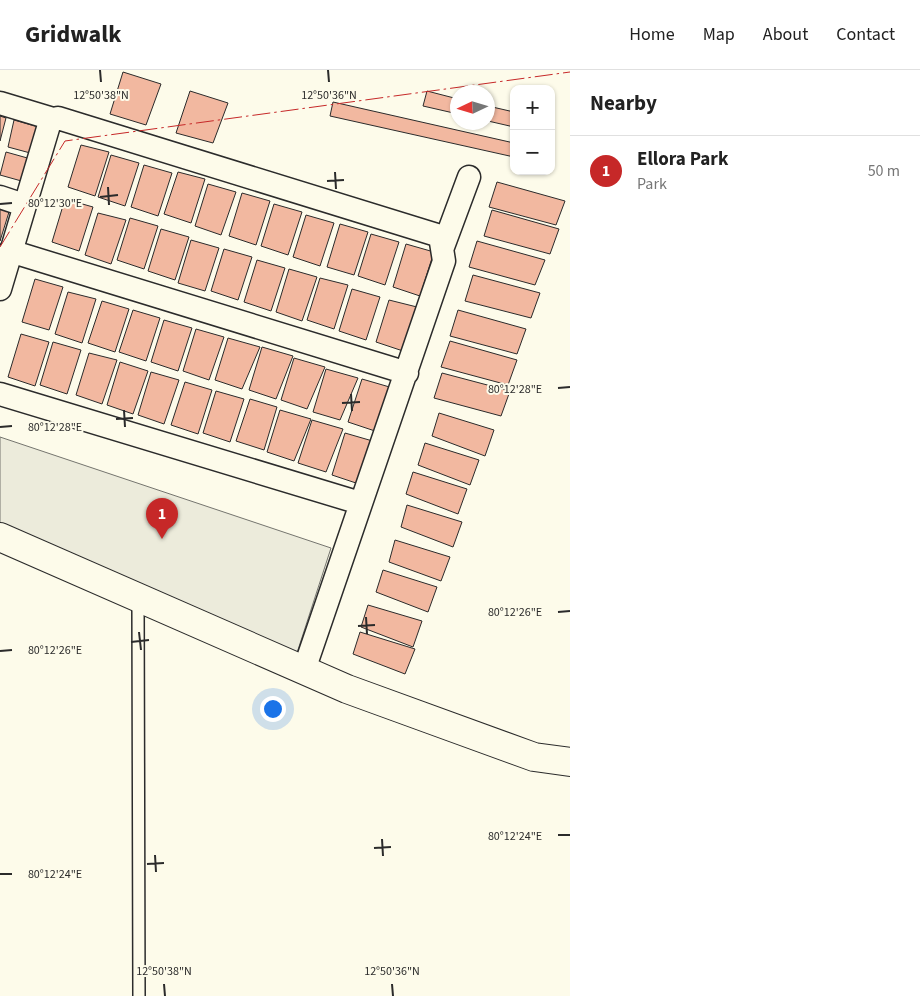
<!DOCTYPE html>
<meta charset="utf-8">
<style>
:root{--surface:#fff;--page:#f6f6f6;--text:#222;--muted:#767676;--line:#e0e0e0;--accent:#c62828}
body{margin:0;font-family:"Source Sans 3",sans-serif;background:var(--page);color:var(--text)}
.controls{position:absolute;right:15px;top:15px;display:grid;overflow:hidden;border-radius:10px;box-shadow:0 1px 4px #0004}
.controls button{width:45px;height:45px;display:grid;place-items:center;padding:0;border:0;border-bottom:1px solid var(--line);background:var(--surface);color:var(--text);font:25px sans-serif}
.compass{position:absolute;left:450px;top:15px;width:45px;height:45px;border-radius:50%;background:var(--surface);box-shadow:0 1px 4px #0004;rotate:266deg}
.you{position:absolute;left:272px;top:638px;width:18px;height:18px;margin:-12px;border:4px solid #fff;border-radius:50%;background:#1a73e8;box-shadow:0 0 0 8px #1a73e833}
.badge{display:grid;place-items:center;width:32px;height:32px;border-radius:50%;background:var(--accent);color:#fff;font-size:16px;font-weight:700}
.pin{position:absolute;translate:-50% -41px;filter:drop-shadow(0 1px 2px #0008)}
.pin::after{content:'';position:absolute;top:26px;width:18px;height:15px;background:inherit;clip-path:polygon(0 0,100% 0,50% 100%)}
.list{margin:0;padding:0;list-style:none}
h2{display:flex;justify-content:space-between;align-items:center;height:65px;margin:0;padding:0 20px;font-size:21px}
h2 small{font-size:16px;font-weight:400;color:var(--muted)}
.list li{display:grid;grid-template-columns:32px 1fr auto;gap:15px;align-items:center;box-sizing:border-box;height:70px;padding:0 20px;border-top:1px solid var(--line)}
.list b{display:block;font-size:19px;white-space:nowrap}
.list p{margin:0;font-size:16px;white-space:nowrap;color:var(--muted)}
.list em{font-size:16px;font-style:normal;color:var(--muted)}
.map{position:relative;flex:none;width:570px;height:926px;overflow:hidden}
header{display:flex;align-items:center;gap:30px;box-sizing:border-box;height:70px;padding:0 25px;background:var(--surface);border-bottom:1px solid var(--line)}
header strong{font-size:24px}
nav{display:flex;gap:28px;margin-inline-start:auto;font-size:18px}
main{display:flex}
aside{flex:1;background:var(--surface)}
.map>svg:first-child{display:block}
.green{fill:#ecebdb;stroke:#74746e}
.building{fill:#f2b8a0;stroke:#2b2b2b}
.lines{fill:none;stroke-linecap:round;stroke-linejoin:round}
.lane-casing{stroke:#2b2b2b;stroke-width:14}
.street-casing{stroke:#2b2b2b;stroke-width:25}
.secondary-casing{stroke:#2b2b2b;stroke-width:30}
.lane{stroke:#fdfbea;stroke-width:11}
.street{stroke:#fdfbea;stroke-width:22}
.secondary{stroke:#fdfbea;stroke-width:28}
.power{stroke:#c62828;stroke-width:1;stroke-dasharray:18 4 2.5 4;stroke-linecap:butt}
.ticks{fill:none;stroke:#2b2b2b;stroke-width:2}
.ticks-label{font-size:12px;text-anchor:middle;fill:#2b2b2b;stroke:#fdfbea;stroke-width:4;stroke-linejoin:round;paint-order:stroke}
</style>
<header>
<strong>Gridwalk</strong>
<nav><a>Home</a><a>Map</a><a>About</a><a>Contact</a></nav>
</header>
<main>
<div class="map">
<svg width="570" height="926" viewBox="0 0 570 926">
<rect width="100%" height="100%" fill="#fdfbea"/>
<!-- green -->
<path class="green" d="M0,367L331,478L295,589L0,459Z"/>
<!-- building -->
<path class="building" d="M123,2L161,14L146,55L110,44Z
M190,21L228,33L213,73L176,63Z
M427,21L458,29V44L423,36Z
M333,32L514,73V87L330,46Z
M488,36L514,42V57L488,51Z
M0,46L6,48L0,71Z
M14,50L42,58L34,84L8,77Z
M81,75L109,82L95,126L68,117Z
M6,82L31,89L25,112L0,105Z
M111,85L139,93L125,136L98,127Z
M144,95L172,103L158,146L131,137Z
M178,102L205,109L191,153L164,144Z
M497,112L565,131L556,155L489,137Z
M208,114L236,122L221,165L195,156Z
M242,123L270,131L256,175L229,166Z
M65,129L93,137L79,181L52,172Z
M274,134L302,142L288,185L261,176Z
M0,139L9,142L0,171Z
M492,140L559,159L550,184L484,166Z
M98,143L126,150L111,194L85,185Z
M306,145L334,153L320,196L293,187Z
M130,148L158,156L144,199L117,190Z
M340,154L368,162L354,205L327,197Z
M161,159L189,167L175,210L148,201Z
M371,164L399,172L385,215L358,206Z
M191,170L219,178L205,221L178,213Z
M477,171L545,190L535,215L469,197Z
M406,174L434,182L420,226L393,217Z
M224,179L252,187L238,230L211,221Z
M257,190L285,198L271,241L244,232Z
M289,199L317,207L302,251L276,242Z
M473,205L540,223L531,248L465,231Z
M320,208L348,215L334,259L307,250Z
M35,209L63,217L49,260L22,252Z
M352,219L380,227L366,270L339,261Z
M68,222L96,229L82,273L55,264Z
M389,230L417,237L403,281L376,272Z
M102,231L129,239L115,282L88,273Z
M133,240L160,248L146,291L119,282Z
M458,240L526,259L517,284L450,266Z
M164,250L192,258L178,301L151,292Z
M196,259L224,267L209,310L183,301Z
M21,264L49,272L35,316L8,307Z
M228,268L260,277L242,319L215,310Z
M450,271L517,290L508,315L441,297Z
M53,272L81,280L67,324L40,315Z
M262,277L293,286L276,329L249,320Z
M89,283L117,290L102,334L76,325Z
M294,288L325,297L307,339L281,330Z
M120,292L148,301L133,344L107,335Z
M326,299L358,308L340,350L313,342Z
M151,302L179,310L164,354L138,345Z
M442,303L510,321L501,346L434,328Z
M362,309L393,318L375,361L348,352Z
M185,312L212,320L198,364L171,355Z
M216,321L244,329L230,372L203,363Z
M250,329L277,337L264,380L236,371Z
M280,340L311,349L294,391L267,382Z
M439,343L494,360L485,386L432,366Z
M312,350L343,359L326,402L298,393Z
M345,363L376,372L359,414L332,405Z
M425,373L479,390L470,415L418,395Z
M413,402L467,419L458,444L406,424Z
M407,435L462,452L453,477L401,457Z
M395,470L450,487L441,511L389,492Z
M383,500L437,517L428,542L376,522Z
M368,535L422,551L413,577L361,557Z
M360,562L415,579L405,604L353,584Z"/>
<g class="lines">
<!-- lane casing -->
<g class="lane-casing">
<path id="lane" d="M138,528L139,926"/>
</g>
<!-- street casing -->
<g class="street-casing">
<path id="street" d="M0,33L53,49
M0,127L24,135
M443,177L469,107
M10,181L407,303
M0,219L49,55L53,49L58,48L440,166L444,191L304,600
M0,324L360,433"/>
</g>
<!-- secondary casing -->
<g class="secondary-casing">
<path id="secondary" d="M0,467L347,619L534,687L570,692"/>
</g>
<!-- lane -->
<use href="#lane" class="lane"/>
<!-- street -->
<use href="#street" class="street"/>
<!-- secondary -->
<use href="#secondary" class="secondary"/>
<!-- power -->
<path class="power" d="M0,177L65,71L570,2"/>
</g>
<!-- ticks -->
<path class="ticks" d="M100,0L101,12M328,0L329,12M335,102L336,119M327,111L344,110M108,117L109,135M100,127L118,125M0,134L12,133M558,318L570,317M351,324L352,341M342,333L360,332M124,340L125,357M116,349L133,348M0,357L12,356M558,542L570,541M366,547L367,564M358,556L375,555M139,562L141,580M131,572L149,570M0,581L12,580M558,765H570M382,769L383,786M374,778L391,777M155,785L156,802M147,794L164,793M0,804H12M164,914L165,926M392,914L393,926"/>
<g class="ticks-label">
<text x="101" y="29">12°50'38"N</text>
<text x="329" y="29">12°50'36"N</text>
<text x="55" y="137">80°12'30"E</text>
<text x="515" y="323">80°12'28"E</text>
<text x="55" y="361">80°12'28"E</text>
<text x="515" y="546">80°12'26"E</text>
<text x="55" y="584">80°12'26"E</text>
<text x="515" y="770">80°12'24"E</text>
<text x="55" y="808">80°12'24"E</text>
<text x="164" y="905">12°50'38"N</text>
<text x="392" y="905">12°50'36"N</text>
</g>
</svg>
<div class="controls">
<button>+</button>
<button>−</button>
</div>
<svg class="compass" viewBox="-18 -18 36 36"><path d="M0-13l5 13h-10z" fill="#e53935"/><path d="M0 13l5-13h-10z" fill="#767676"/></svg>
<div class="you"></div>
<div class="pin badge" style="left:162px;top:469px">1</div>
</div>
<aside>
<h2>Nearby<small></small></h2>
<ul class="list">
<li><span class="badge">1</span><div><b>Ellora Park</b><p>Park</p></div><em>50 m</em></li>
</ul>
</aside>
</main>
